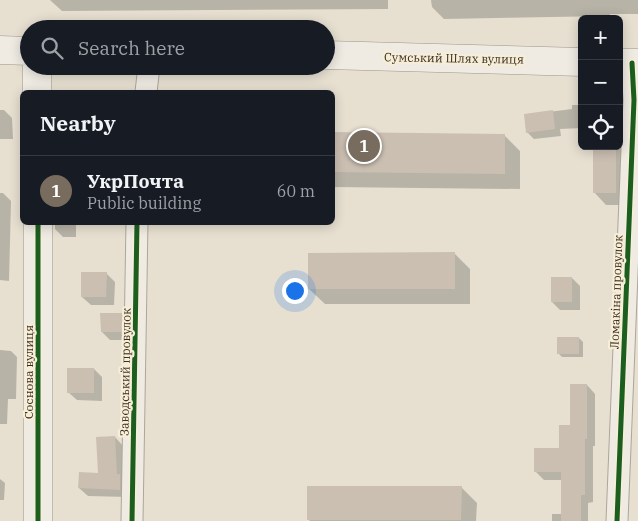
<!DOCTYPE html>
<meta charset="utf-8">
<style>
:root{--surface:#171b24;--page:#242831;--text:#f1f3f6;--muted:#9ea1a6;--line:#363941;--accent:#786c5e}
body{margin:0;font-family:"IBM Plex Serif",serif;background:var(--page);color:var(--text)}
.controls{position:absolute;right:15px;top:15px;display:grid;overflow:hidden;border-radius:8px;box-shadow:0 2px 12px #0003}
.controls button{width:45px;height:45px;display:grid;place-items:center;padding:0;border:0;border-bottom:1px solid var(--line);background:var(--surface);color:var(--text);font:25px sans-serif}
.you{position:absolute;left:294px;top:290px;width:18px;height:18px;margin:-12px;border:4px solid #fff;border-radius:50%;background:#1a73e8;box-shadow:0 0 0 8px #1a73e833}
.badge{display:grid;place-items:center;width:32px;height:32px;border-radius:50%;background:var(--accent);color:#fff;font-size:16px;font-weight:700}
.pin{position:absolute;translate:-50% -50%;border:2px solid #fff;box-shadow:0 1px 5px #0006}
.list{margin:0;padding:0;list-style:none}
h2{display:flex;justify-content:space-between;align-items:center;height:65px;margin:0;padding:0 20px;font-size:21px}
h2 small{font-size:16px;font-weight:400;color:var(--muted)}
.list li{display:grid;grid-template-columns:32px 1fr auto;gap:15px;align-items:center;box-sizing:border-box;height:70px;padding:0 20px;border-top:1px solid var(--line)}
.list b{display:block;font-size:19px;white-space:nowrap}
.list p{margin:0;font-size:16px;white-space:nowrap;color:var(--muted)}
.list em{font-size:16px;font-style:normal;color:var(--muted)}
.icon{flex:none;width:28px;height:28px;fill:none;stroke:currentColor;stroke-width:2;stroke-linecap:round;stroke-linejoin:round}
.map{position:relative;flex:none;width:638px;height:521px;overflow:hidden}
.search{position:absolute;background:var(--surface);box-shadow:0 2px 12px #0003;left:20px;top:20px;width:315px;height:55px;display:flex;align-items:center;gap:12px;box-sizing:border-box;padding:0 18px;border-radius:28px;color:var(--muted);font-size:19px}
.panel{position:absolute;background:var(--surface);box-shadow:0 2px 12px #0003;left:20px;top:90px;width:315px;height:135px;border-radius:8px}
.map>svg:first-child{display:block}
.shadow{fill:#0003}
.building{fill:#cbbfb2}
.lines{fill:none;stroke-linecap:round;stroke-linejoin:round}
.street-casing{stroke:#ada599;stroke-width:23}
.secondary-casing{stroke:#9c958a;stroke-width:29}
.street{stroke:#efebe3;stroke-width:21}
.secondary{stroke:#efebe3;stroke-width:28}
.cycleway-casing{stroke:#f7eed8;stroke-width:8}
.cycleway{stroke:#1b5e20;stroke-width:5}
.labels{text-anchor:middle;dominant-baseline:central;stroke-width:4.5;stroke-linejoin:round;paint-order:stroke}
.street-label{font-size:12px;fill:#3d2e20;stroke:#f7eed8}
</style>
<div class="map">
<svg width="638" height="521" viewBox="0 0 638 521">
<rect width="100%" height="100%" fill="#e7e0d1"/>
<!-- shadow -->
<path class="shadow" d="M50,0H388V9L62,11Z
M431,0H638V14H610V16L444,19L432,7Z
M572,105H582V128L560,129L561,136L534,139L527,132L525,115L572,109Z
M0,110H4L12,118L13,139H0Z
M619,116L628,124V205H606L594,192V146H619Z
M332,134L505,136L520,151V189L332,187Z
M0,193H3L11,201L9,281L0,280Z
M55,222H76V237H63L55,229Z
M455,254L470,269V304H325L309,289Z
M106,273L115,282L114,305H91L82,297Z
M572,278L580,286V310H560L552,302Z
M122,314L131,322L130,340H110L102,332Z
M579,338L583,342V357H562L558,353Z
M0,350L11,351L17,357L16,399H8L7,424H0Z
M94,369L102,377V401L77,400L68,392Z
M587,385L595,394V446H593V502L588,503V521H552V514H562V480H544L536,472L560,449L571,426Z
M115,437L123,446L128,497L88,496L79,488L99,474Z
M0,479L5,483L4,500H0Z
M461,487L477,503L476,521H310L308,519Z"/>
<!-- building -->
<path class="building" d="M553,110L555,129L526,133L524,114Z
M332,132L505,134V174L332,172Z
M593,146H616V193H593Z
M455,252V289H308V253Z
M81,272H107L106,297H81Z
M551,277H572V302H551Z
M100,313H123V332H101Z
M557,337H579V354H557Z
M67,368H94V393H67Z
M570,384H587V439H585V495H581V521H561V472H534V448H559V425H570Z
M115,436L117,474H120V490L78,488L79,472L98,473L96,437Z
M307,486H462L461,520H307Z"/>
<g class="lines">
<!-- street casing -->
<g class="street-casing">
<path id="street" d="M146,92L149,66
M132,521L137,222
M617,521L634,100L632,63"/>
</g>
<!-- secondary casing -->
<g class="secondary-casing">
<path id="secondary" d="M0,50L29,51
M326,55L582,62
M619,63H638
M37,92V66
M38,222V521"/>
</g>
<!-- street -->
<use href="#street" class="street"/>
<!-- secondary -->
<use href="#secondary" class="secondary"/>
<!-- cycleway casing -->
<g class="cycleway-casing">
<path id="cycleway" d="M38,222V521
M132,521L137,222
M617,521L634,100L632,63"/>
</g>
<!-- cycleway -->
<use href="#cycleway" class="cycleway"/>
</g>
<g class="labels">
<!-- street labels -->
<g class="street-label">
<text transform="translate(454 58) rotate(1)">Сумський Шлях вулиця</text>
<text transform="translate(616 292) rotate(-88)">Ломакіна провулок</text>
<text transform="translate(28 372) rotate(-90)">Соснова вулиця</text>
<text transform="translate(125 372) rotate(-89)">Заводський провулок</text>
</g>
</g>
</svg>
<div class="controls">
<button>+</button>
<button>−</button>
<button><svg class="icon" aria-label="locate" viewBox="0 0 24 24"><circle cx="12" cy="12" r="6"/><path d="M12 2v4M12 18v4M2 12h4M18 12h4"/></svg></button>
</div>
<div class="you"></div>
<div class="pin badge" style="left:364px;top:146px">1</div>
<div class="search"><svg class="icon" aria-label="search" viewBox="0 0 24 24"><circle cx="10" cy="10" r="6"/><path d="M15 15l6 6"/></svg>Search here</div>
<section class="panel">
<h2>Nearby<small></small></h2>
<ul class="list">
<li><span class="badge">1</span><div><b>УкрПочта</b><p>Public building</p></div><em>60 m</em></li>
</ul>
</section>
</div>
